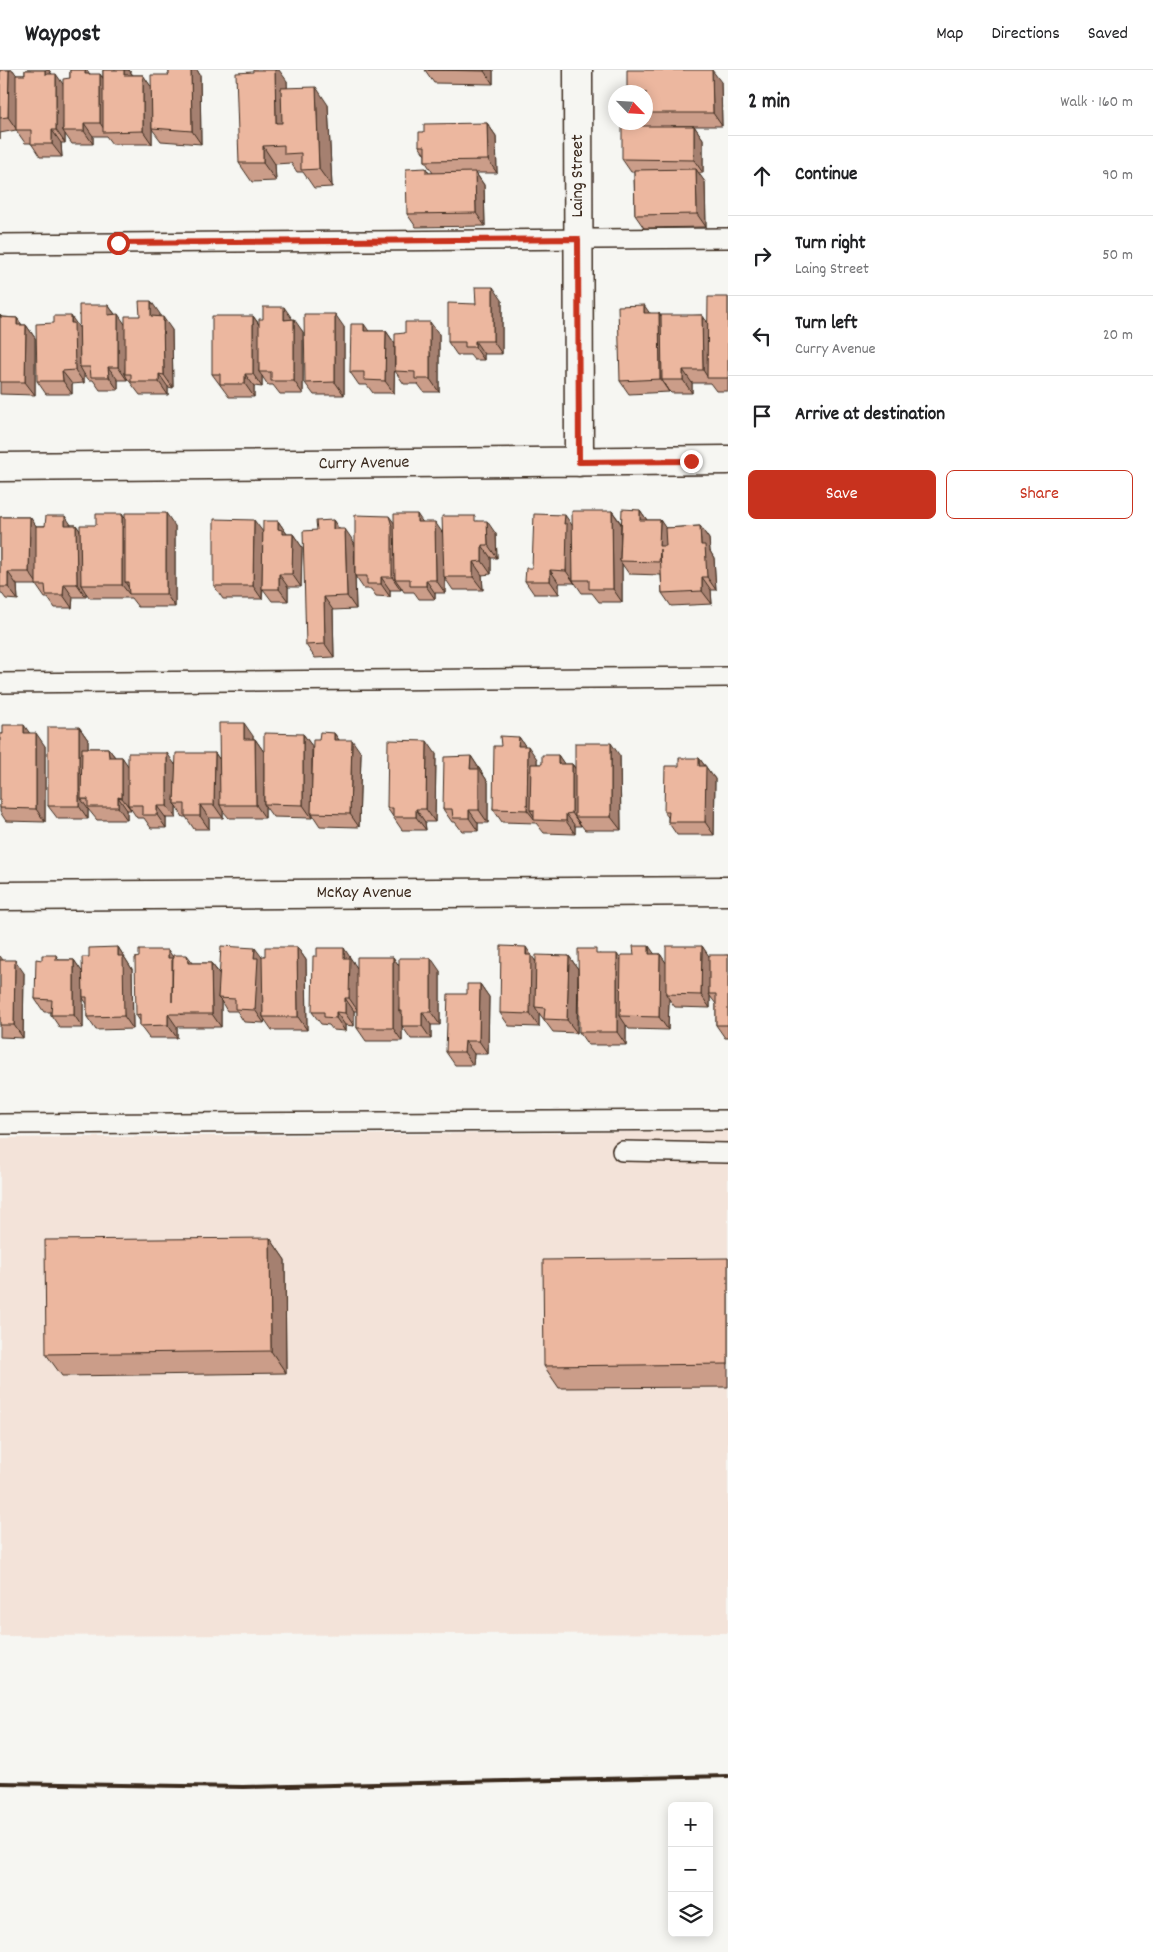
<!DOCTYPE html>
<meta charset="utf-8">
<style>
:root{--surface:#fff;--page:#f6f6f6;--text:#202124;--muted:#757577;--line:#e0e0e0;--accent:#c8321e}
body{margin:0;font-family:Dekko,sans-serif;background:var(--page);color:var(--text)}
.controls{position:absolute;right:15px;bottom:15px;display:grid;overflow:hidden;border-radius:8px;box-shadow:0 2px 12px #0003}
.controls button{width:45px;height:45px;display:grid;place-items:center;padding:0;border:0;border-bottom:1px solid var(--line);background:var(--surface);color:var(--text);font:25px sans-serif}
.compass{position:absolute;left:608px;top:15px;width:45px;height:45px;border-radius:50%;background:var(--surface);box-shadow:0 2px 12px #0003;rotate:115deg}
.stop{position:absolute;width:15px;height:15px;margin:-11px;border:4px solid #c8321e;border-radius:50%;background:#fff}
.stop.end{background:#c8321e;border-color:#fff;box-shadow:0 1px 5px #0008}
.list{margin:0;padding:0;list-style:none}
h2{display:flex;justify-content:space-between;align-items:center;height:65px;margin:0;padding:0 20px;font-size:21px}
h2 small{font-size:16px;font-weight:400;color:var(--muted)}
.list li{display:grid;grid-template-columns:32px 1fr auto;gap:15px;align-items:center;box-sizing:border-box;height:80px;padding:0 20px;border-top:1px solid var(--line)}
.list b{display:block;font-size:19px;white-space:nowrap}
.list p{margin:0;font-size:16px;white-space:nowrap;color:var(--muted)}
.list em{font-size:16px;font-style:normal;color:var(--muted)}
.actions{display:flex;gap:10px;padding:15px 20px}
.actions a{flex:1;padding:11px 0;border:1px solid var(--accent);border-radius:8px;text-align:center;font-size:18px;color:var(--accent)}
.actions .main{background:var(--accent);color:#fff}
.icon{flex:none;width:28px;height:28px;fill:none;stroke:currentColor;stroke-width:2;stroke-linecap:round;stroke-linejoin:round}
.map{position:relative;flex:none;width:728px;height:1882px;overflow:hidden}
header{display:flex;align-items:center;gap:30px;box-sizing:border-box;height:70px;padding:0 25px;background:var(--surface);border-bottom:1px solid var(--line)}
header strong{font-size:24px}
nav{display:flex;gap:28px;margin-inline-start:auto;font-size:18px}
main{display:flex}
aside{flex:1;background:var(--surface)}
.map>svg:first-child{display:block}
.built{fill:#f3e3d9}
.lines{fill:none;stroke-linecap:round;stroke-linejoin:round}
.service-casing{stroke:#3b2a1e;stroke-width:22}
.minor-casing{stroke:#3b2a1e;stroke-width:31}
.service{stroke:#f6f6f2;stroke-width:19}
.minor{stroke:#f6f6f2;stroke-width:28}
.rail{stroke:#3b2a1e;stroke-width:4}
.wall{fill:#cb9d89;stroke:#3b2a1e}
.shaded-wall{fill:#a5806f;stroke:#3b2a1e}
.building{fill:#ecb79f;stroke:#3b2a1e}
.route{stroke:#c8321e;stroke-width:6}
.labels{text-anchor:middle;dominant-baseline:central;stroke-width:5;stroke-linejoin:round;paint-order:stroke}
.street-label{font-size:18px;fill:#3b2a1e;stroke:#f6f6f2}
</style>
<header>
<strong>Waypost</strong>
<nav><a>Map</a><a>Directions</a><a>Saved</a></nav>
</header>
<main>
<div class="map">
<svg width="728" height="1882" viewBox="0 0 728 1882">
<rect width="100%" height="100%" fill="#f6f6f2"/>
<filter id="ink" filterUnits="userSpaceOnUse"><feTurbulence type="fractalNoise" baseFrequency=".02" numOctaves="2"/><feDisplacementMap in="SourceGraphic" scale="10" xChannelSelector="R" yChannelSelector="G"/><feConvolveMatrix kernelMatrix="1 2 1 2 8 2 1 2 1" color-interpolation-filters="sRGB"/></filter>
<g filter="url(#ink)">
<!-- built -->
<path class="built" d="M728,1061V1563L0,1566V1068Z"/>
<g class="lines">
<!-- service casing -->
<g class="service-casing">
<path id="service" d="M0,174L728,168
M0,613L728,607
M0,1054L728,1050
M622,1081L728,1083"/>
</g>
<!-- minor casing -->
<g class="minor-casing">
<path id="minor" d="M578,0L579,392
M0,397L728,390
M0,826L728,821"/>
</g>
<!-- service -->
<use href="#service" class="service"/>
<!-- minor -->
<use href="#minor" class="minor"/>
<!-- rail -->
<path class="rail" d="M0,1713L243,1717L728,1706"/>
</g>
<!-- wall -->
<path class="wall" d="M0,0H13L16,5H25V0H49L52,4L63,15L70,8V0H87L89,4L103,7V0H129L133,5H143L151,17L169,5V0H197L200,5L201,74L161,71L152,59V74H112L106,66H93V74H72L65,64V73H61L62,87H40L31,73H25L16,60L0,63V69Z
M425,0H493V14L434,13Z
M287,11V18L328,35L332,117L314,118L303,102H297L291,93L275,94L276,111L252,112L239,93Z
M721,12L722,56H671H694L703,69V103H698L705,112L706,157L644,158L635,145L634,102H631L622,89L636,56L633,52H646V22Z
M487,53L496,66L497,103H476L484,115L485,156L416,157L407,144L426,98L429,103H433L425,91V85L419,76L424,62Z
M728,227V321H716L710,313H692V323H671L669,321V322L629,324L620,311L650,243L661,247L702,245L708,253Z
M502,230V284H484V290H474L470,285H457L448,272L476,234Z
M108,235L115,244L125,254L140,246L160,244V247L172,260L173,318L168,317V325H140L127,308V310H118V320H100L93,310H89L84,304V313L72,314V324H46L37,311Z
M0,245L2,247L17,248L22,255H26L35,268V325L0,324Z
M253,246L259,254L292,249L303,262V324H280L273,315H268L262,306V317L254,316V327H229L212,304Z
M344,257V325H314L305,313Z
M369,261H386L395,274L394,323H373L367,315H359L350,302Z
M439,264V322H424L418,314H404L395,301Z
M640,440L647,450H660L665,458L700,456L709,469L710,481L714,488L716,520H711L712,534L671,536L662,523L661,505L629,504L622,494V532H599L592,523H582L575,513H559V524H534L525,511L532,498L572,456L612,441L621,453Z
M0,447H30L36,456L76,455L80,461L96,455L125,448L175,456V537H138L131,528H90L86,523V527H73L72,538H55L48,528H45L36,515H17L18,530L6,529L0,521Z
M333,450L339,459L354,472L356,539L333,540L334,587L315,588L306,575L317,460Z
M278,451L287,464H293L302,477L301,517H288V531H272L263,519L262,529H223L214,516L263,462Z
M478,451L496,464L497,488H491V504L482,505L483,520H453L445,508V523H435V529H419L414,522H404L401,517V520H390V527L376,526L371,519H364L355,506L394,453L422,452L443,463Z
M79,657L88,670V678H108L115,687H122L128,697L175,694L215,683L219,689L253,666V669H255L264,682L303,664L312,676V698L319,670L334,663L339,670L361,683L359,757L320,756L312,744V748L273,747L265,736V748H229L223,741V748H209V759H194L186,747H183L176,736V748H166V758H151L144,748H137L131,739V740H127V750H97L88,739V749H58L48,736Z
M30,663L45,676V752L6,751L0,742V664Z
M519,667L525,676L537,689V694H542L558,685L564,694H572L575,698L620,686L621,760H585L581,755V756H575V764L544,763L536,753L502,752L493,739L501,676Z
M436,684L435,752H425L426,760H402L387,738Z
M471,686L488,712V753H478V761H462L455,752H452L443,739Z
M699,688L715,709L714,765H677L668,752V747L664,742L679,696Z
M702,876L709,887L728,885V968H725L716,955V934L710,926V938L675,937L669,929L668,960L629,959L626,955V975H588L579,962L599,884L621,890L655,884H660L666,893Z
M118,877L132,899L133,959L96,960L87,947V934L83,928V958H60L51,945V942H44L35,929L42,890L56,885L59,890H74L82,902L89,887Z
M297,877L306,890L307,960H272L265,950L264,953L244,952L237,941H227L221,931V957H177V968H149L140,956V951L136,945L173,887L193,893H211L220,904L265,886Z
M0,886L3,890L24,903L23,968L0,967Z
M569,886L578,899L577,963L553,962L539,943V957L509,956L500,943L535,890L536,892Z
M393,887L399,897L440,901V955H431V969H411L402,956V971H366L357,958V941H354V956L345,955V961L333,960L329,955L321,954L312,942L353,891V893L357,898Z
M480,914L489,927L488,984H474L473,995H455L446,982L467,924Z
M270,1168L285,1190L286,1303L62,1306L46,1284Z
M728,1188V1317L559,1318L544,1296Z"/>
<!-- shaded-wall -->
<path class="shaded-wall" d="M9,0H13L18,7L17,60L8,47Z
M45,0H49L54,8L45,4Z
M85,0H87L94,10L85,4Z
M124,0H129L133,6L124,5Z
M191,0H197L200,5L201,74L192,61Z
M275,0H279L287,11L289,71L276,53Z
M484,0H493V14L484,1Z
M712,0L721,12L722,56L713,43Z
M56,4L65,17L63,61L65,64V73L56,60Z
M100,4L109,17L106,62L100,53Z
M143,5L152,18V74L143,61Z
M316,17L328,35L332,117L319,99Z
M84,53L93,66V74L84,61Z
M487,53L496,66L497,103L488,90Z
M694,56L703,69V103L694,90Z
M52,60L61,73L62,87L52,74Z
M263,76L275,94L276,111L263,93Z
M696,99L705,112L706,157L697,144Z
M475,102L484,115L485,156L476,143Z
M493,217L502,230V284L493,271Z
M151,231L160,244V259L151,246Z
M108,235L117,247L108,245Z
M644,235L653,248L644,243Z
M284,237L293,250H284Z
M659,243L668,256L662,310L669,322L660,309Z
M118,244L127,257L125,304L127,308V310L118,297Z
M335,244L344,257V325L335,312Z
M702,245L711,258L708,308L703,300Z
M71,246L80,259V297L84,304V313L75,300Z
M253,246L262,259L259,302L262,306V317L253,304Z
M163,247L172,260L173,318L164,305Z
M17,248L26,261L17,255Z
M294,249L303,262V324L294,311Z
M430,252L439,264V322L430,309Z
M364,254L373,267L364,261Z
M26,255L35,268V325L25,312Z
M386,261L395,274L394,323L385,311Z
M475,271L484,284V290L475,277Z
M108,297L118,310V320L109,307Z
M683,300L692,313V323L683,310Z
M62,301L72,314V324L63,311Z
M159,304L168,317V325L159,312Z
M245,304L254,316V327L245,314Z
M640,440L649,453L640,450Z
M612,441L621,454L620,491L622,494V532L613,519Z
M166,443L175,456V537L166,524Z
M122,444L131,457L128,512H125L131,521L129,524L122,515Z
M417,444L426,457L417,452Z
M565,445L574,458L573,510L575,514L566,501L564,454Z
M65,446L74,459L65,455Z
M389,446L398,458L395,509L401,517V520L392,507Z
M30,447L39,460L38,515L29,502Z
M254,450L263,462L262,529L253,516Z
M333,450L342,463L333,459Z
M660,450L669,463L668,489L659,476Z
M278,451L287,464L291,473L278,459Z
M487,451L496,464L497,488L488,475Z
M435,452L444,465L445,523L436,510Z
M76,455L85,468L81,515L86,523V527L77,514Z
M700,456L709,469L710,481L714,488L716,520L707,507L701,475Z
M345,459L354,472L356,539L347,526Z
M293,464L302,477L301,517L292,504Z
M482,475L491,488V504L482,491Z
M473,492L482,505L483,520L473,507Z
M550,500L559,513V524L550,511Z
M8,502L17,515L18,530L8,517Z
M279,504L288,517V531L279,519Z
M381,507L390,520V527L381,514Z
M702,507L711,520L712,534L702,521Z
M426,510L435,523V529L426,516Z
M64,514L73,527L72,538L63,525Z
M324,527L333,540L334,587L325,574Z
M244,653L253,666V682L244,669Z
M24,655L33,668L24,663Z
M79,657L88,670V729H81L88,739V749L79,736Z
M36,663L45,676V752L36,739Z
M334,663L343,676L334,670Z
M303,664L312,676V743H311L312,744V748L303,735Z
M519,667L528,680L518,676Z
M255,669L264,682V734L265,736V748L256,735Z
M352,670L361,683L359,757L350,744Z
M427,671L436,684L435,752L426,739Z
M611,673L620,686L621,760L611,747Z
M528,676L537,689V743L534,740H530L536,749L535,750L527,740Z
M108,678L118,691L109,687Z
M167,683L176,696L174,734L176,736V748L167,736Z
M215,683L224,696L220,735L223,741V748L214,735Z
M558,685L567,698L558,694Z
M471,686L488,712V753L479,740L470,699Z
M122,687L131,700L128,735L131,739V740L122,728Z
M699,688L715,709L714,765L705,752L699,696Z
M572,694L581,707L575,747L581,755V756L572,743Z
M118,727L127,740V750L118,737Z
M200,735L209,748V759L200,746Z
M157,736L166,748V758L157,745Z
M416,739L425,752L426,760L416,747Z
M469,740L478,753V761L469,748Z
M566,744L575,756V764L566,751Z
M649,876L658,889L649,884Z
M702,876L711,889L709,924L710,926V938L701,925Z
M118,877L132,899L133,959L124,946L118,886Z
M297,877L306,890L307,960L298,947Z
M526,877L540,898L535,937L539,943V957L530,944Z
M255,878L264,890L263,947L265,950L264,953L255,940L254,888Z
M344,878L359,901L358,941L349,928L344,888Z
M168,880L177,893L181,900L182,945L172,932L168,888Z
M617,884L626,897L620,946L626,955V975L617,962Z
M660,884L669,897L666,924L669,929L668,960L659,947Z
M187,885L197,898L188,893Z
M569,886L578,899L577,963L567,950Z
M393,887L402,900L399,941L402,945V971L393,958Z
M431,888L440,901V955L431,942Z
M15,890L24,903L23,968L14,955Z
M74,890L83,903V958L74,945Z
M211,893L221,906L218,928L221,931V957L212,944Z
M480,914L489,927L488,984L479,971Z
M345,928L354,941V956L345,943Z
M336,942L345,955V961L336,948Z
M422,942L431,955V969L422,956Z
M168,944L177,957V968L168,955Z
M465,971L474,984L473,995L464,982Z
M270,1168L285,1190L286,1303L271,1281Z"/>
<!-- building -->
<path class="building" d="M0,0H9L8,47L0,48Z
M25,0H45V4H56V60H52V74H31V60H16V5H25Z
M70,0H85V4H100V53H84V61H63V9L70,8Z
M103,0H124V5H143V61L103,62Z
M169,0H191L192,61L152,58L151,5H169Z
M253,0H275L276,53H282L281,18L316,17L319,99L301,100V83L284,84V75L263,76V93H239L236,3L253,2Z
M428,0H484V1Z
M627,0H712L713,43H646V22H627Z
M487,53L488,90L425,91V76H419V62H424V54Z
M622,56H694V90L622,89Z
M426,98V103L475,102L476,143L407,144L406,99Z
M696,99L697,144L635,145L634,100Z
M475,217H493V271H475V277H465V272H448V233L476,234Z
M708,227H728V308H707Z
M139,231H151V246L163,247L164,305L159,304V312H131V304H125V246H140Z
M79,235H108V245L118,244V297H108L109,307H91L90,297H80Z
M644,235V243H659L660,309L620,311L618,236Z
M263,237H284V250L294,249V311H271V302H259V249H263Z
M304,244H335V312L305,313Z
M0,245V247L17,248V255H26L25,312H0Z
M661,245H702L703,300H683V310H662Z
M54,246H71V253H74L75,300L62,301L63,311H37L36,254L54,253Z
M212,246H253V304H245V314H220V304H212Z
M405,252H430V309H415V302L395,301V264L405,263Z
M351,254H364V261H386L385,311L364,310V302H350Z
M622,439L640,440V450H660L659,476H666L665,458L700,456L701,475H705L707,507H702V521L662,523L660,479L659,492L620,491Z
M572,441H612L613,519H589V510H573Z
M125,443H166V524H129L128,512H125Z
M96,444H122V515H81L80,455H96Z
M394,444H417V452H435L436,510H426V516H410V509H395Z
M534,444L565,445L564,454H567L566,501L550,500V511H525L526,498H532Z
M355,445L389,446L392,456V507H381V514H367V506H355Z
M46,446H65V455H76L77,514H64L63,525H46L45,515H36V456H45Z
M442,446H475V451H487L488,475H482V491L473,492V507H444Z
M0,447H30L29,502H8V517H0Z
M214,449L254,450L253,516H214Z
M333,450V459H345L347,526L324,527L325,574L306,575L303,461L317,460L316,451Z
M263,451H278V459L282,460V464H293L292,504H279V519H262Z
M219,653H244V669H255L256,735H220Z
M3,655H24V663H36V739L0,738V664H3Z
M48,657H79V736H48Z
M320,662L334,663V670H352L350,744L311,743L313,670H319Z
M264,663L303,664V735L264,734Z
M500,666L519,667L518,676H528L527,740L493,739L494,676H501Z
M388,670L427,671L426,739H416V747H393V738H387Z
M575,673H611V747H575Z
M82,678H108L109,687H122V728L118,727V737H88V729H81Z
M128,683H167V736H157V745H142V735H128Z
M176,683H215L214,735H200V746H185V734H174Z
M542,685H558V694H572V743L566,744V751L534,750V740H530L531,694H542Z
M471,686L470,699H479V740H469V748H453L452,739H443L444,687Z
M679,688H699V696H706L705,752H668L669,742H664L665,696H679Z
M221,876L255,878L254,888H258L255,940L235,939V929L218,928Z
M501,876L526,877V885H531L530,944L500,943Z
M633,876H649V884H660L659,947L620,946L621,885H634Z
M666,876H702L701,925L666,924Z
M118,877V886H123L124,946L87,947V927H83L82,887H89V878Z
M265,877H297L298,947H263L262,886H265Z
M317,878H344V888H350L349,928H345V943L336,942V948L324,947V942H312L313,886H317Z
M578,879H596V884H617V962H579Z
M139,880H168V888H172V932L173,885H187L188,893H211L212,944H168V955L140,956V944L136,945L135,888L139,887Z
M42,885H56V890H74V945H51L52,930L35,929L36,889L42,890Z
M536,885L569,886L567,950L544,949L545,938L535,937Z
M709,885H728V955H716V924H709Z
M357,887H393V958H357Z
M399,888H431V942H422V956H402V941H399Z
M0,890H15L14,955H0Z
M467,914H480L479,971H465L464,982H446L448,924H467Z
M270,1168L271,1281L46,1284L45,1170Z
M728,1188V1294L544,1296L543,1190Z"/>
</g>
<g class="lines" filter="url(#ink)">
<!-- route -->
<path class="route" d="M118,173L578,169L579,392L691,391"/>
</g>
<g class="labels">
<!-- street labels -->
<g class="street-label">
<text transform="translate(578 106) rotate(-90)">Laing Street</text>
<text transform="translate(364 394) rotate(-1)">Curry Avenue</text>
<text x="364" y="823">McKay Avenue</text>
</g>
</g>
</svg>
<div class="controls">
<button>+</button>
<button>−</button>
<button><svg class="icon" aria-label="layers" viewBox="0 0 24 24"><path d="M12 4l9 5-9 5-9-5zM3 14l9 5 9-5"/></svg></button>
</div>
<svg class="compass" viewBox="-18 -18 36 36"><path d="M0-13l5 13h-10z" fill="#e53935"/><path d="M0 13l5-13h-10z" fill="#757577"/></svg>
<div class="stop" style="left:118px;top:173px"></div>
<div class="stop end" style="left:691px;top:391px"></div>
</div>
<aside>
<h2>2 min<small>Walk · 160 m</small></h2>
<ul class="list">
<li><svg class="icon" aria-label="ahead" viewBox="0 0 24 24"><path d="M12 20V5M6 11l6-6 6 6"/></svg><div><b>Continue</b></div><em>90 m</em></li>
<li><svg class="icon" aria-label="right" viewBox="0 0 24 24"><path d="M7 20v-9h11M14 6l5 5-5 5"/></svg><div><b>Turn right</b><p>Laing Street</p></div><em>50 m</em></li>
<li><svg class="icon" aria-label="left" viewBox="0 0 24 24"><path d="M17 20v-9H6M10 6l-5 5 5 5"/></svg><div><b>Turn left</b><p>Curry Avenue</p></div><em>20 m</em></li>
<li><svg class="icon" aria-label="arrive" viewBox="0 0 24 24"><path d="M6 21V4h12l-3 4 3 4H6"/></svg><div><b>Arrive at destination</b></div></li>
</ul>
<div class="actions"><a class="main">Save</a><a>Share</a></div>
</aside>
</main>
